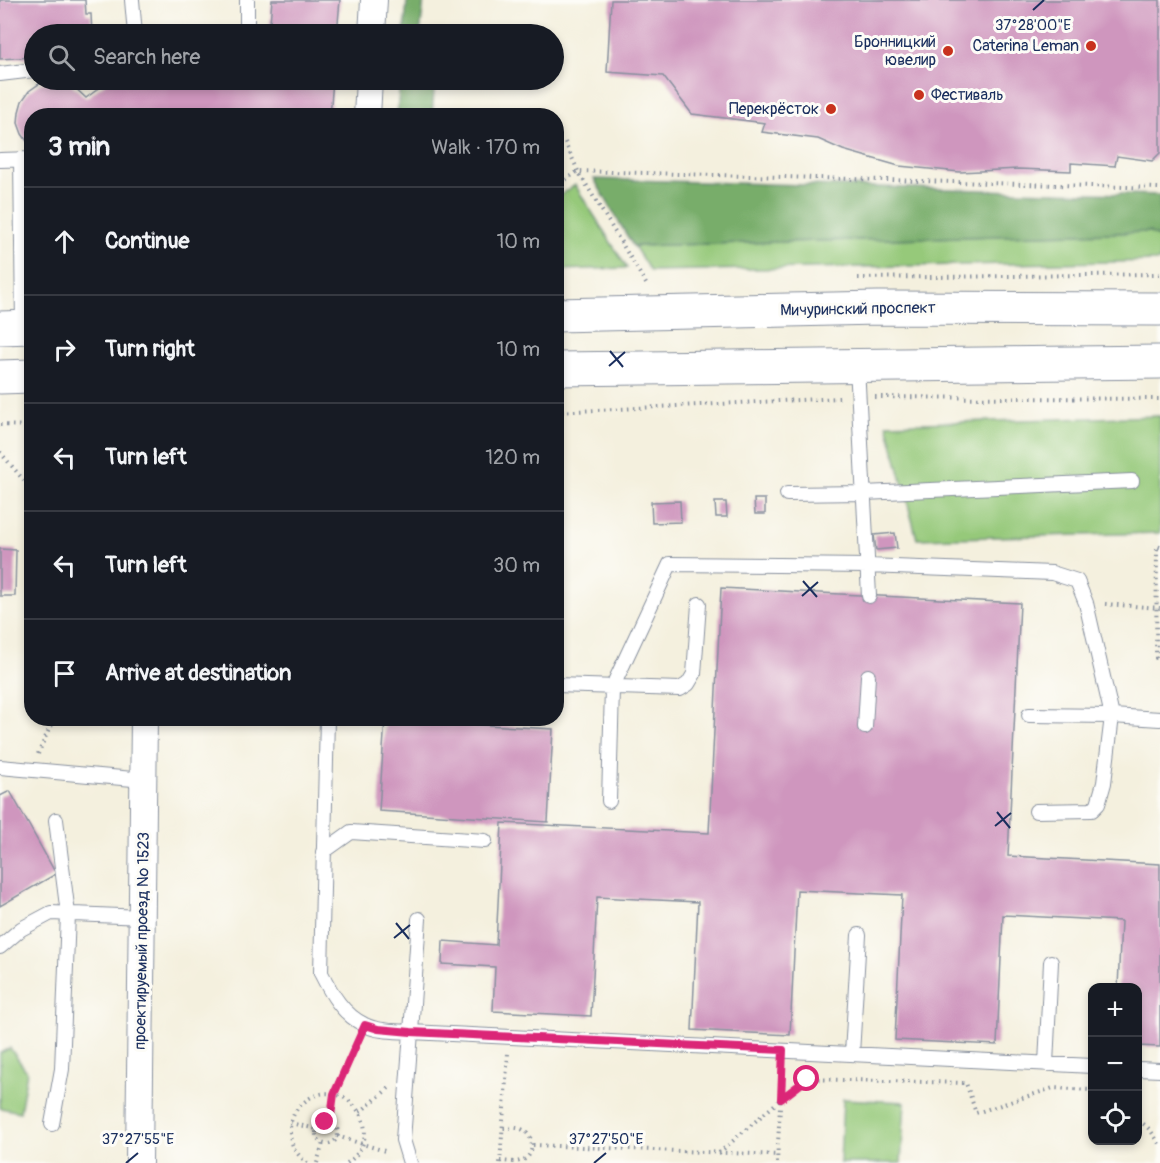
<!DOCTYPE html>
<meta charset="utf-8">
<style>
:root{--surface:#171b24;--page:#20242c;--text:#f1f3f6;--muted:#9ea1a6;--line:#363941}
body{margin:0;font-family:Pangolin,sans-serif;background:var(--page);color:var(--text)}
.controls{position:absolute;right:18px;bottom:18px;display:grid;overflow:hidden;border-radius:12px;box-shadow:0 3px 9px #0003}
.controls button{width:54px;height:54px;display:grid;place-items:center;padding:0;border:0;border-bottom:2px solid var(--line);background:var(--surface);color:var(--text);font:30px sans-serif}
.stop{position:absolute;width:18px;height:18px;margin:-14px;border:4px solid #db2777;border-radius:50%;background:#fff}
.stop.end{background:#db2777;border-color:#fff;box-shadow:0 2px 6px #0008}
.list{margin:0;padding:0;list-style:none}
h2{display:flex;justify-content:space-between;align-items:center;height:78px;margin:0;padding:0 24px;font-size:26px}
h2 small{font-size:20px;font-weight:400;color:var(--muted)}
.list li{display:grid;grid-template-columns:39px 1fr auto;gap:18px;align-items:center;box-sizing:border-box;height:108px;padding:0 24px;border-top:2px solid var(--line)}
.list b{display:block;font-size:22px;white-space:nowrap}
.list em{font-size:20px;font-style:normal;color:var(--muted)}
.icon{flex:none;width:33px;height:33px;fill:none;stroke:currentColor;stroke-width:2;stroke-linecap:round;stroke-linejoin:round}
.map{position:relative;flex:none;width:1160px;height:1163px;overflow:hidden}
.search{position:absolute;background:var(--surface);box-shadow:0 3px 9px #0003;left:24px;top:24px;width:540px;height:66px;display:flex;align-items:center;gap:15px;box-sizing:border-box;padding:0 21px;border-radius:33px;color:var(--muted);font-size:22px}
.panel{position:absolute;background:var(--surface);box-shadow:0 3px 9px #0003;left:24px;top:108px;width:540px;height:618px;border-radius:24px}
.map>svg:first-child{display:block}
.green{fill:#96c97a;stroke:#587c6c;stroke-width:1.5}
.forest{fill:#78ad6a;stroke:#4a6e64;stroke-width:1.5}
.building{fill:#cf96be}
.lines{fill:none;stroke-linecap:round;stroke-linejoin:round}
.service-casing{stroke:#88909e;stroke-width:16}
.minor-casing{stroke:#88909e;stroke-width:28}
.primary-casing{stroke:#88909e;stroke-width:35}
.path{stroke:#88909e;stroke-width:4;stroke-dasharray:1.5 4.5;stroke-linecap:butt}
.service{stroke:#fff;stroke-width:14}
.minor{stroke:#fff;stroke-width:26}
.primary{stroke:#fff;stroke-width:33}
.route{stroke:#db2777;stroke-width:8}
.ticks{fill:none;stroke:#1b2f5e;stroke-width:2}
.poi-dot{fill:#c8321e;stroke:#fdfcf7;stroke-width:2}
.labels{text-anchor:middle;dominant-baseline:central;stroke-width:6;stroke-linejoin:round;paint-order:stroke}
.poi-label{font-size:16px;fill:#1b2f5e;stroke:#fdfcf7;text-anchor:end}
.street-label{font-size:16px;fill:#1b2f5e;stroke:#fdfcf7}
.ticks-label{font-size:15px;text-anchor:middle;fill:#1b2f5e;stroke:#fdfcf7;stroke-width:6;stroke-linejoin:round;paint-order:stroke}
</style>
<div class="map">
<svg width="1160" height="1163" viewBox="0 0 1160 1163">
<rect width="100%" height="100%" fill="#fdfcf7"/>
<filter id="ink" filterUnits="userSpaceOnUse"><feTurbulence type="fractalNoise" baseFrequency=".0167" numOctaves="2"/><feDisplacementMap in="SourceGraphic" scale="12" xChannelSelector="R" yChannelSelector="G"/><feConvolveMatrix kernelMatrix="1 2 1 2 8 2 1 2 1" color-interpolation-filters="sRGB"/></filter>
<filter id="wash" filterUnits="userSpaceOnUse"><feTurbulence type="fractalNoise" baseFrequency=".008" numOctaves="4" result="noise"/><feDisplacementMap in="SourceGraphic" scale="24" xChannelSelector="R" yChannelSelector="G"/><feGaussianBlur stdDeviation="1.35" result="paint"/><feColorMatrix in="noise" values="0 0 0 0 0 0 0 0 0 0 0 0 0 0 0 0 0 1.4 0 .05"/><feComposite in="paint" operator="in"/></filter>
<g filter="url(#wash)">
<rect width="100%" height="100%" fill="#f4f0de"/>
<!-- green -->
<path class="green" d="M575,185L627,268L557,270V198Z
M1149,232L1160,238V261L650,271L634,246Z
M1160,416V533L917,539L887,424Z
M10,1048L27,1072L20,1112L0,1108V1053Z
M843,1099L905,1102L901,1163H840Z"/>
<!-- forest -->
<path class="forest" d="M407,0H424L420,34H404Z
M400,80H435L432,115H397Z
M594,179L1160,195V238L1149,232L633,246Z"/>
<g id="blocks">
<!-- building -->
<path class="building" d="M0,0H85L86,14H91L92,34H34V57L0,59Z
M272,0H340L337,34H269Z
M611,0H1160V153L1152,161L1117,156L1115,166L1071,163V171L1018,169L960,172L899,166L843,150L818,139L762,132L765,123L692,114L663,76L607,72Z
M110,80H333L330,116H32V142L29,144L22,134L18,123L19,112L22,101L29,91L39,84L50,81H61L72,85L86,98Z
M754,499H765V514H755Z
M680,501L681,522L652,523L651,502Z
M715,502H726L727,517H716Z
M895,533L897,548L876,550L874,535Z
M0,549L16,550L15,596H0Z
M721,588L1020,603L1008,856L1160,864V1047L1138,1046V988H1118L1121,921L1003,915L997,1045L895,1040L902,895L797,890L790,1035L692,1030L698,902L597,897L591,1016L493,1011L495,967L442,964L443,941L496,945L502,823L709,833Z
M385,719L553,729L548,822L379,811Z
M10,791L56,874L0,906V796Z"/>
</g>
</g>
<g filter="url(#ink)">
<use href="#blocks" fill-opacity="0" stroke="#88909e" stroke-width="1.5"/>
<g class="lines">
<!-- service casing -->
<g class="service-casing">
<path id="service" d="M132,0L135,34
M247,34V0
M0,74L34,70
M21,159L23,327
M0,160L32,159
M857,366L869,596
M787,494L864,493L1132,481
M556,685L680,689L688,684L694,674L699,604
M1029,715L1112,716L1104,783L1098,804L1092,810L1036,811
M327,718L321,973C331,993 343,1015 365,1025C378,1032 397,1031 411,1032L419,919
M865,727L868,676
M0,767L144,780
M609,801L612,688L670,564L868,566L1052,573L1077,581L1086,603L1112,716L1160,719
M323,852L351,832L485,841
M0,947L21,929L51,913L142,917
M852,1054L859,935
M1046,1064L1051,962
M1138,1069L1160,1070
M52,1124L62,1069L68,914L56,820
M410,1163L403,1140L411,1032L1092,1066"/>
</g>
<!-- minor casing -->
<g class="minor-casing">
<path id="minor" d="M372,34L374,0
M367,116L369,80
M139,1163L144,718"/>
</g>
<!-- primary casing -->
<g class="primary-casing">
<path id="primary" d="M556,315L878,308L1160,309
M0,328L32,327
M556,369L1160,362
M0,377L32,376"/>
</g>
<!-- path -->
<path class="path" d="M565,142L578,171L648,287
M556,187L578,171L1160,188
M858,278L1160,274
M875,397L1160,399
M556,412L840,398
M0,425L32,426
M0,452L32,490
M1160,547L1157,546L1156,658H1160
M1105,604L1160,608
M38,754L54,718
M360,1112L389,1088
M1138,1121C1148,1125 1155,1136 1160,1146
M316 1133a11 11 0 1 1 22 0a11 11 0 1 1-22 0Z
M290,1123L317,1129
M330,1123L334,1094L358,1042
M337,1136L388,1152
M533,1145L778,1155
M719,1153L781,1099L807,1079L966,1083L976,1113L1053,1088L1092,1090
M500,1161C506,1161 514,1163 520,1161C535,1158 536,1135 521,1129C516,1127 508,1128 502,1128
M308,1163C296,1155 289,1143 290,1128C291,1118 295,1110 302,1104C340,1068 393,1131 347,1163
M317,1163L323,1143
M500,1163L508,1053
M777,1163L782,1068"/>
<!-- service -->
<use href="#service" class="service"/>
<!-- minor -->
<use href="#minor" class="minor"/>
<!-- primary -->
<use href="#primary" class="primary"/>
</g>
</g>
<g class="lines" filter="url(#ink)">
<!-- route -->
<path class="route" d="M325,1122L330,1123L334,1094L365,1025L378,1029L411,1032L783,1050L781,1099L807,1079"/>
</g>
<!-- ticks -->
<path class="ticks" d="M1033,10L1044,0M610,351L623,367M609,366L625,352M803,581L817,597M802,596L818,582M997,812L1010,828M995,826L1011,813M396,923L409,939M394,938L410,925M126,1163L138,1153M594,1163L606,1153"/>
<!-- markers -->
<g class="poi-dot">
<circle cx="1091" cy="46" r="6"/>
<circle cx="948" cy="51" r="6"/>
<circle cx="919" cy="95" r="6"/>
<circle cx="831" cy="109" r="6"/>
</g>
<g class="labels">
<!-- poi labels -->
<g class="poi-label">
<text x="936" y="42">Бронницкий<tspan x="936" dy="18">ювелир</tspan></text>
<text x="1079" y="46">Caterina Leman</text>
<text x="931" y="95" text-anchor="start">Фестиваль</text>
<text x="819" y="109">Перекрёсток</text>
</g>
<!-- street labels -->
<g class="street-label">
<text transform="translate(858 309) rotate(-1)">Мичуринский проспект</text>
<text transform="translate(142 941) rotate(-89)">проектируемый проезд № 1523</text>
</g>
</g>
<g class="ticks-label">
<text x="1033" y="30">37°28'00"E</text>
<text x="138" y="1144">37°27'55"E</text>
<text x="606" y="1144">37°27'50"E</text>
</g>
</svg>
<div class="controls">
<button>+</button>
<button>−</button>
<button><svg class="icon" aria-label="locate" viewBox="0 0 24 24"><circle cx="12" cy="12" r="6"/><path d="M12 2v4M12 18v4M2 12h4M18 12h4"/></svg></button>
</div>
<div class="stop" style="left:807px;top:1079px"></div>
<div class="stop end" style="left:325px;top:1122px"></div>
<div class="search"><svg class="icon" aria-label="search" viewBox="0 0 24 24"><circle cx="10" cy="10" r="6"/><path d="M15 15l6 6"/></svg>Search here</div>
<section class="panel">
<h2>3 min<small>Walk · 170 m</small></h2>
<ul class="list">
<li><svg class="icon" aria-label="ahead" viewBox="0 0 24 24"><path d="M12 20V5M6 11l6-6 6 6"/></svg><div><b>Continue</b></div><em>10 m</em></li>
<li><svg class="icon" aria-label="right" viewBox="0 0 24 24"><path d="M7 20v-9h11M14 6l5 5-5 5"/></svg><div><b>Turn right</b></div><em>10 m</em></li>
<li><svg class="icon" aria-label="left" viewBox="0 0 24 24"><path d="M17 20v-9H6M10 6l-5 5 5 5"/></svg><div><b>Turn left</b></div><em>120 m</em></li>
<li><svg class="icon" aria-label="left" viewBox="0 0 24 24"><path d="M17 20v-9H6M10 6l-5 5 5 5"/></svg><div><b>Turn left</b></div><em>30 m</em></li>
<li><svg class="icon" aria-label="arrive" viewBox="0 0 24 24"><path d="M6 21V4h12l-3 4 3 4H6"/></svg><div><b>Arrive at destination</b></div></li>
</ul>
</section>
</div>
